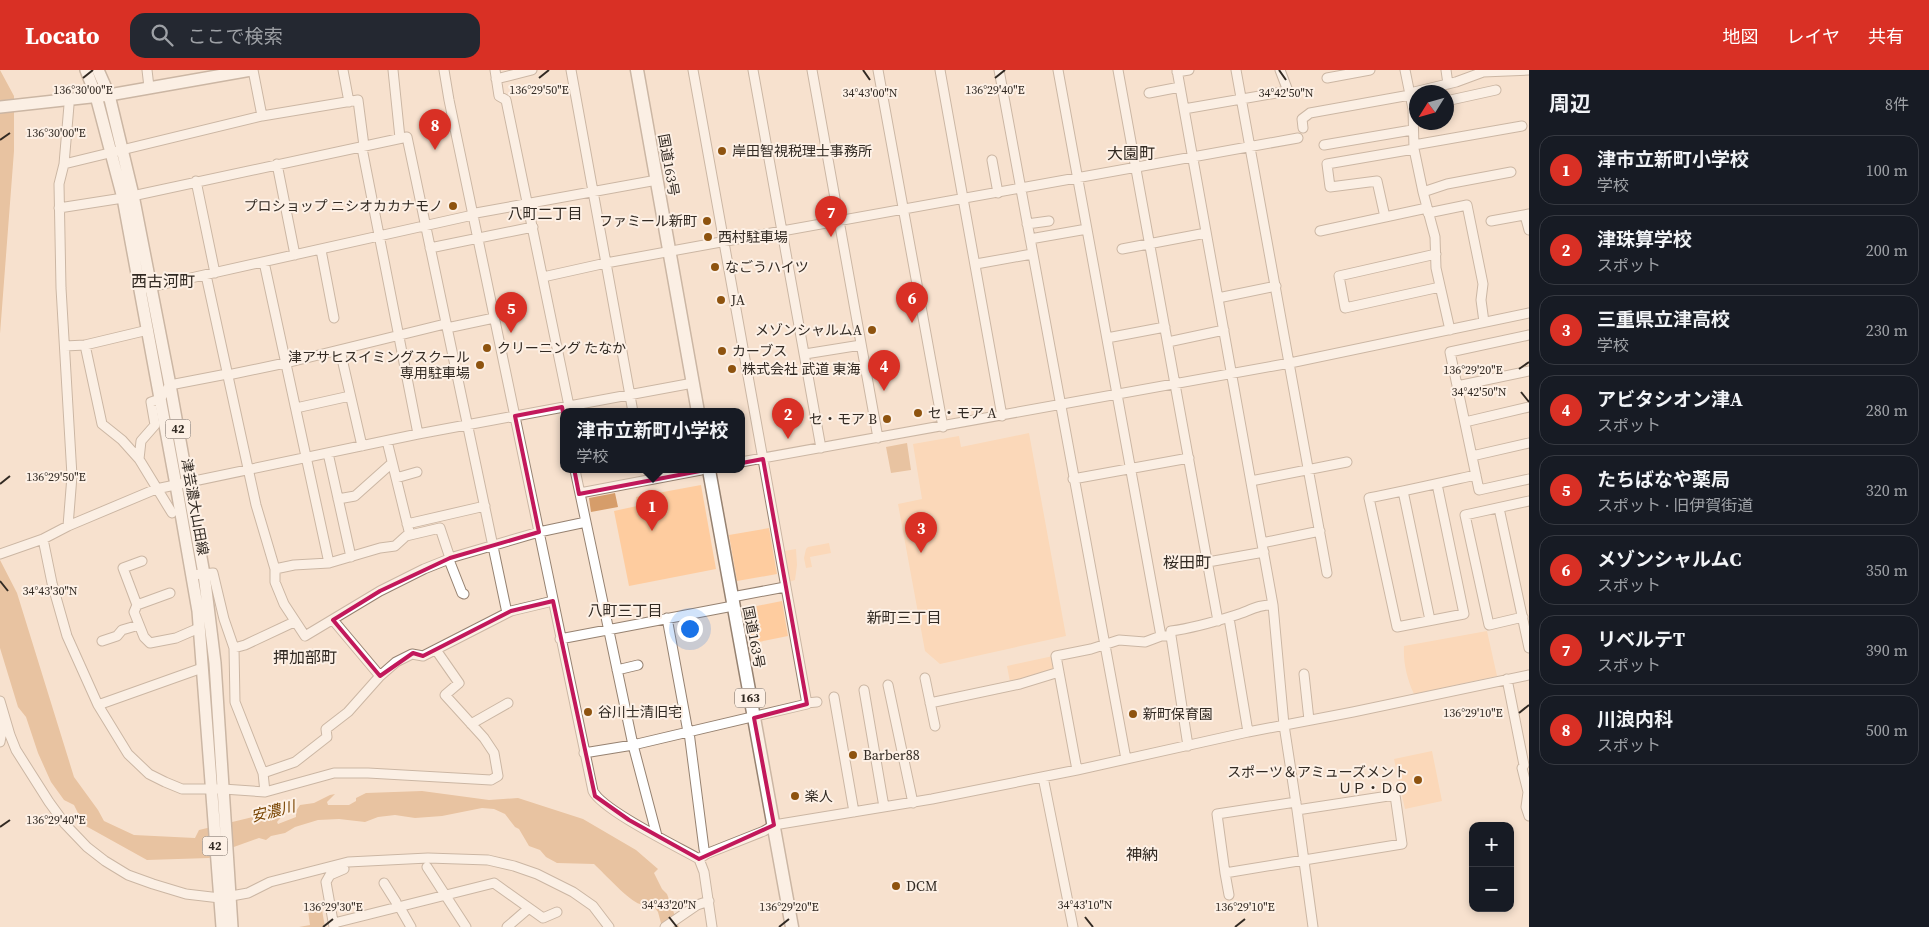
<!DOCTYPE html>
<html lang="ja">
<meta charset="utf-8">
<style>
:root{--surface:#171b24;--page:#242831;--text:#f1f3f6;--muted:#9ea1a6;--line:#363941;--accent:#d93025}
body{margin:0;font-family:"Source Serif 4","Noto Sans JP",serif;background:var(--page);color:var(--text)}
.controls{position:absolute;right:15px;bottom:15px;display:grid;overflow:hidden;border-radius:10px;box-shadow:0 2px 8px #0003}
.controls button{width:45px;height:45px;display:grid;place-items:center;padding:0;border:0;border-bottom:1px solid var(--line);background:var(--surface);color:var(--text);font:25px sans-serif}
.compass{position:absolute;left:1409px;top:15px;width:45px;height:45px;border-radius:50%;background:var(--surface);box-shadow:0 2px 8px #0003;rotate:233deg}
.you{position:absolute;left:689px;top:558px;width:18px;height:18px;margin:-12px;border:4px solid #fff;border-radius:50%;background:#1a73e8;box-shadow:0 0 0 8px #1a73e833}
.badge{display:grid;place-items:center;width:32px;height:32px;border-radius:50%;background:var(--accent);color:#fff;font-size:16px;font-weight:700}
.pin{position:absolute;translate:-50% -41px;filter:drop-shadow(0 1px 2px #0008)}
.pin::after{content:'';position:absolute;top:26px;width:18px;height:15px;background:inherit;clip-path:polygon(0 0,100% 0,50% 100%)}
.popup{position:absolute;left:560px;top:338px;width:185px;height:65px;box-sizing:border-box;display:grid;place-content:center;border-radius:10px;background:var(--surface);filter:drop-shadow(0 1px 4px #0005);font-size:16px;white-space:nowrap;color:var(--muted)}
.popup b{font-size:19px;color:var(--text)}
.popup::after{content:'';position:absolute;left:50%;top:100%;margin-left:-10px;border:10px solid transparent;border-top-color:var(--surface)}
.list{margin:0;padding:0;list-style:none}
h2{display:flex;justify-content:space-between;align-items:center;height:65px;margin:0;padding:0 20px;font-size:21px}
h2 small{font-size:16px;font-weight:400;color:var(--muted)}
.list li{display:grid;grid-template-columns:32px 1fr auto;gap:15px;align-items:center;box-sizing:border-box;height:70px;margin:0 10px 10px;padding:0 10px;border:1px solid var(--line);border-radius:15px}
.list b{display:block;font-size:19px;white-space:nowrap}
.list p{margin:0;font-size:16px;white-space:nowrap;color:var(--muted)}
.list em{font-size:16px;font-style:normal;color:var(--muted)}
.icon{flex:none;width:28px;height:28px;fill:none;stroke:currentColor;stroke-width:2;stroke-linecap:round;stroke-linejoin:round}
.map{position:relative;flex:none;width:1529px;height:857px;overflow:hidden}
header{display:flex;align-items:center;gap:30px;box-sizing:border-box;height:70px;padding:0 25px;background:var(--accent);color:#fff}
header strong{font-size:24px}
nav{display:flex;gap:28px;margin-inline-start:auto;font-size:18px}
.search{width:350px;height:45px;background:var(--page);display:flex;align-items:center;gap:12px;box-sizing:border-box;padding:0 18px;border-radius:15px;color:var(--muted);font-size:19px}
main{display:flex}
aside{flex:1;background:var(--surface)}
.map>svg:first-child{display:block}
.green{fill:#fecc9f}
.water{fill:#d69d6a}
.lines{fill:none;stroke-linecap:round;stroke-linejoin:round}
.minor-casing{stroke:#968271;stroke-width:11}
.major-casing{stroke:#968271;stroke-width:14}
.highway-casing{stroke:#968271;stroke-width:15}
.minor{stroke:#fff;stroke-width:9}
.major{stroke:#fff;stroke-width:11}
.highway{stroke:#fff;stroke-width:12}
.marked{fill:none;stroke:#c2185b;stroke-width:4;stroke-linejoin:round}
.ticks{fill:none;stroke:#322a23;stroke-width:2}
.poi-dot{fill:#8e530f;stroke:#fdf0e5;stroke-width:2}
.labels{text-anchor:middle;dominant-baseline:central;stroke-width:4;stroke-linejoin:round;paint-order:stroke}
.shield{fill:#fdf0e5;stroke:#6f655d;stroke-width:1}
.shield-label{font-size:12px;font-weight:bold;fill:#322a23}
.poi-label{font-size:14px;fill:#322a23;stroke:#fdf0e5;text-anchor:start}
.street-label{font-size:14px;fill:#322a23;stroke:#fdf0e5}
.neighbourhood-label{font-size:15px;fill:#322a23;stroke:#fdf0e5}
.water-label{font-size:15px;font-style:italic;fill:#794401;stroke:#fdf0e5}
.quarter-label{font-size:16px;fill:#322a23;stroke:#fdf0e5}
.ticks-label{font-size:12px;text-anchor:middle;fill:#322a23;stroke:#fdf0e5;stroke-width:4;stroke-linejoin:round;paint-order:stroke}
</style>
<header>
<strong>Locato</strong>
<div class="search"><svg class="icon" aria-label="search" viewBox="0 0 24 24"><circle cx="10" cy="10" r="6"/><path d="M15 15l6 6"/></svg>ここで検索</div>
<nav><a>地図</a><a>レイヤ</a><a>共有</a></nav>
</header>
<main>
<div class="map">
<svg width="1529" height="857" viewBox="0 0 1529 857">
<rect width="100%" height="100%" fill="#f7e1ce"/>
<!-- green -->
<path class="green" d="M1029,363L1066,566L940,594L925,581L898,434L922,429L913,374L959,366L961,377Z
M701,415L716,499L629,516L614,441L637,436L636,427Z
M769,458L777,504L737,511L729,465Z
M829,473L831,483L810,487L812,497L806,498L804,488L806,479L808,477Z
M796,479L797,495L795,510L789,512L784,481Z
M782,531L788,566L749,574L742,539Z
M1487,561L1497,606L1414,624C1407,609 1403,592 1404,576Z
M1053,586L1055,598L1053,599L1010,612L1007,596Z
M1432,681L1442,731L1405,739L1394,689Z"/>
<!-- water -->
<path class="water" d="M0,0L14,26V81L0,264Z
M907,373L911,400L891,403L886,377Z
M615,423L618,437L591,442L589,428Z
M0,490L17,523L74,707L98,740L104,751L134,765L195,768L199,760L278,741L283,745L277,752L278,754L296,747V741L300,735L314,733L330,725L335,724L327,732L328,735H349L356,731V728L366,723L422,721L489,730L518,728L583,749L636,780L658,799L654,803L662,819L667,824L679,857H662L658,842L652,834C649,834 643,835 640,834C629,831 604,803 594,794L557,793L546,787L540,780L529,776L519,759L515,757L505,744L494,739L482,738L442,746L415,748L395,745L378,747L365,752L339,749L318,750L295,757L285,763L271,766L266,770L259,768L231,778L209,788L147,790L84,755L74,735L64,730L51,712L38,683L26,647L18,637L0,578Z
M320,839L322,840L325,857H299L310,855L308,841Z"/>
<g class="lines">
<!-- minor casing -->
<g class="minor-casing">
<path id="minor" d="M147,0L149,17
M253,0L262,46
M343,0L349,32
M393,0L400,68
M444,0L449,30L593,721C602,740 678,777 699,789L704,802L712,857
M495,0L499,26L506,30L569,336
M571,0L633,342
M753,0L821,378
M812,0L878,368
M878,0L943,357
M940,0L1002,346
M999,0L1126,689
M1058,0L1161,566
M1118,0L1218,551
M1177,0L1273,535L1284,655L1297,740L1313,857
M1236,0L1327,503
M1405,0L1413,39L1414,79L1423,122L1435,167L1436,198L1450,260
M1446,0L1448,14
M1177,2L1189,0
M1327,8L1370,0
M496,9L532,0
M1149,23L1180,17
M1410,23L1456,12L1483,2L1529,0
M1446,31L1496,20
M1184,39L1288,21L1280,0
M1303,58L1302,49L1310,43L1410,25
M1324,75L1412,60
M1414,75L1522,56
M992,90L998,123
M64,94L262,46L358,30L364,76L362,78L418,364
M277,94L295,185
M196,111L215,203
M1423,122L1447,114L1511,102
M59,138L123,128L407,67L507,543
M1428,143L1467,135L1483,214L1481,230L1484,252
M1525,145L1529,160
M1385,147L1377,111L1330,117L1327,94L1414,79
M1491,151L1529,144
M1027,154L1049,151
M1320,161L1427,138
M1030,169L1087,159
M430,178L533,157
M1122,179L1206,163
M321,180L334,248
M1436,184L1339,206L1345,238L1440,217
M264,192L329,493
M976,194L1032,184
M206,205L256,435L275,499V512L284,534L305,566L380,521L424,499L449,489
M543,207L606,193L721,172L1298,68
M146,218L473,145L476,143L657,110
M1218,228L1276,216
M447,258L494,248
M1529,265L1450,282L1479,420L1529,409
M1107,268L1165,257
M1168,272L1224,260
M85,275L102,354L122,370L139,389L172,443
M65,276L85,275L148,260
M340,280L362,376
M805,284L861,275
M228,305L290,292L445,254
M1457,316L1529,301
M296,338L350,326
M1465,352L1529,337
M387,371L410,465
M328,383L351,487
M1472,386L1529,373
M139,389L141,371L155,355L151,332L160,329L170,315L227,304
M741,392L1290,293L1529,243
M575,400L633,675L657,766
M396,408L417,402
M1073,409L1189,388
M1251,411L1347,392
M1437,414L1464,544L1397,557L1369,428C1405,421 1440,413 1476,405
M1403,421L1430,550
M580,423L701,400
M338,429L355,426L392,393
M1499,438L1529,578
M407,454L485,436
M68,456L72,406L61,218L59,114L64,94L69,35
M43,469L52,513L67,566L98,635L128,684L149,704L165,712L182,719H223L265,722L334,703H368L491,710L498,706L494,683L484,668L445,625L459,613L436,580
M1262,473L1320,461
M0,484L43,469L68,456L156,419L418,364L693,313
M450,488L539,462L586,452
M1208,492L1264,482
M275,499L294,495L329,493L380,478L395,476L406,466L440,458L450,488L449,490L462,523L464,524
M192,505L213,503L224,549L234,578L235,632L263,703L265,722
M170,523L137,535L134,542L144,567L150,573L176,568L199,558
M732,527L785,517
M137,535L123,498L142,491
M1523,547L1489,555L1465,445L1529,431
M667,548L688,662
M1229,548L1248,662
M333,550L380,606
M1171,566V561C1194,558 1214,552 1236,545C1249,541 1259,534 1273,535
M560,569L733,536
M102,571L117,566L122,560L139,555
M234,578L245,575L294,552
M617,600L638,595
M1304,604L1309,650
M925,608L935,656
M1507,609L1524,695L1522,698L1528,722L1526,737L1529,746
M888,615L913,733
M864,620L884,737
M834,627L854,742
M0,631L10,665L16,680L49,732L65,754L87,777L105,791L128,805L153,814L186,824L220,828L248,823L270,812L348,792L428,788L488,790L514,796L537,804L573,822L593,836L609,857
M806,633L817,632
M930,633L1020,614L1059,602
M98,635L202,598
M0,652L2,661L0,672
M471,654L508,633
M689,662L704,779L706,784
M584,683L633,675L807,634L693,0
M1077,700L1056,586L1091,579L1119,570L1145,572L1161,566H1171L1188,676
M263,703L295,692L327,667L326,659L348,642L380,606L396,592L412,584L423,586L511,541L553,531
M1043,707L1073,857
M1296,732L1217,744L1225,803L1402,774L1395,725L1297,740
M699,789L706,784L764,761L774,755L932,729L1077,700L1248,662L1353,642L1529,605
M427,797L466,857
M1225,803L1229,825
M384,813L396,832L397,836
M399,836L411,857
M334,853L494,813L543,848L557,842
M334,857L326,812L330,805L344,799
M507,857L529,838
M665,857L697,835L709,831"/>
</g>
<!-- major casing -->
<g class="major-casing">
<path id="major" d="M86,0L96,26L123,128L176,415L198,541L222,857
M98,0L109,25L133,125L170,315L204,504L215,593L232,857
M0,37L109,25L251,0"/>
</g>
<!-- highway casing -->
<g class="highway-casing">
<path id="highway" d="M637,0L698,342
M709,400L792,857"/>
</g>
<!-- minor -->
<use href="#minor" class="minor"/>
<!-- major -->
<use href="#major" class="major"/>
<!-- highway -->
<use href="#highway" class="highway"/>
</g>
<!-- marked area -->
<path d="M0 0H1529V857H0ZM562,337L579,424L763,389L807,634L754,648L774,755L699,789L629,750L595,726L553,531L511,541L423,586L413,583L380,606L333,550L380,521L450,488L539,462L515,346Z" fill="#f7e1ce" fill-opacity=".55" fill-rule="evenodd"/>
<path class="marked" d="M562,337L579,424L763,389L807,634L754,648L774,755L699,789L629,750L595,726L553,531L511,541L423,586L413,583L380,606L333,550L380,521L450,488L539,462L515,346Z"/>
<!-- ticks -->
<path class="ticks" d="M863,0L870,10M1279,0L1286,10M83,8L93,0M539,8L549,0M995,8L1005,0M0,70L10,63M1519,299L1529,292M1521,322L1529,332M0,414L10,406M0,511L8,521M1519,643L1529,635M0,757L10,750M669,847L677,857M1085,847L1093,857M323,857L333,849M779,857L789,849M1235,857L1245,849"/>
<!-- markers -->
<g class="poi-dot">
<circle cx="722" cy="81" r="5"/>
<circle cx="453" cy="136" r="5"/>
<circle cx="707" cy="151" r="5"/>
<circle cx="708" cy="167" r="5"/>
<circle cx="715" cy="197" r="5"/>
<circle cx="721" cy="230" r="5"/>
<circle cx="872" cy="260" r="5"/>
<circle cx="487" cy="278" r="5"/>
<circle cx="722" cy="281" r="5"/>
<circle cx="480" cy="295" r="5"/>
<circle cx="732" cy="299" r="5"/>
<circle cx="918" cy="343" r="5"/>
<circle cx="887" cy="349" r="5"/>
<circle cx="588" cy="642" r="5"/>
<circle cx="1133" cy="644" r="5"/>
<circle cx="853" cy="685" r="5"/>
<circle cx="1418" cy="710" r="5"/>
<circle cx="795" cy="726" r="5"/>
<circle cx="896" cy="816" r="5"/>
</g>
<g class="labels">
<!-- shield labels -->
<g class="shield">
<rect x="165.5" y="349.5" width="25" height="19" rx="4"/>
<rect x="735" y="618.5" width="30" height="19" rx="4"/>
<rect x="202.5" y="766.5" width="25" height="19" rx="4"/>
</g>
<g class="shield-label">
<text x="178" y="359">42</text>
<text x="750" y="628">163</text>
<text x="215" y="776">42</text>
</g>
<!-- poi labels -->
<g class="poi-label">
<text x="732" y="81">岸田智視税理士事務所</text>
<text x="443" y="136" text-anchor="end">プロショップ ニシオカカナモノ</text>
<text x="697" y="151" text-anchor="end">ファミール新町</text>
<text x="718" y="167">西村駐車場</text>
<text x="725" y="197">なごうハイツ</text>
<text x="731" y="230">JA</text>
<text x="862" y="260" text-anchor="end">メゾンシャルムA</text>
<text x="497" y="278">クリーニング たなか</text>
<text x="732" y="281">カーブス</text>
<text x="470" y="287" text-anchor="end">津アサヒスイミングスクール<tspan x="470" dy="16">専用駐車場</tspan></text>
<text x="742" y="299">株式会社 武道 東海</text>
<text x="928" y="343">セ・モア A</text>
<text x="877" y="349" text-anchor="end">セ・モア B</text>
<text x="598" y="642">谷川士清旧宅</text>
<text x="1143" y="644">新町保育園</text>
<text x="863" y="685">Barber88</text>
<text x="1408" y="702" text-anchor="end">スポーツ＆アミューズメント<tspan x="1408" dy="16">ＵＰ・ＤＯ</tspan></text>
<text x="805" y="726">楽人</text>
<text x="906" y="816">DCM</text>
</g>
<!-- street labels -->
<g class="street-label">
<text transform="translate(669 95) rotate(80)">国道163号</text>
<text transform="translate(195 437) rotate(80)">津芸濃大山田線</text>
<text transform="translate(754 567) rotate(79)">国道163号</text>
</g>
<!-- neighbourhood labels -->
<g class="neighbourhood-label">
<text x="545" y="143">八町二丁目</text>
<text x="625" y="540">八町三丁目</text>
<text x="904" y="547">新町三丁目</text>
</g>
<!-- water labels -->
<g class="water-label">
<text transform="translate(273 741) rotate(-14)">安濃川</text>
</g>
<!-- quarter labels -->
<g class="quarter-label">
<text x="1131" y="83">大園町</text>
<text x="163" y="211">西古河町</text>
<text x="1187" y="492">桜田町</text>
<text x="305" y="587">押加部町</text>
<text x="1142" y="784">神納</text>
</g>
</g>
<g class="ticks-label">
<text x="83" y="24">136°30'00"E</text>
<text x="539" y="24">136°29'50"E</text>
<text x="995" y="24">136°29'40"E</text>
<text x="870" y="27">34°43'00"N</text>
<text x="1286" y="27">34°42'50"N</text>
<text x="56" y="67">136°30'00"E</text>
<text x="1473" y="304">136°29'20"E</text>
<text x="1479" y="326">34°42'50"N</text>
<text x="56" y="411">136°29'50"E</text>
<text x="50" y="525">34°43'30"N</text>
<text x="1473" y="647">136°29'10"E</text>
<text x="56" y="754">136°29'40"E</text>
<text x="669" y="839">34°43'20"N</text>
<text x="1085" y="839">34°43'10"N</text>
<text x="333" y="841">136°29'30"E</text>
<text x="789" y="841">136°29'20"E</text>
<text x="1245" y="841">136°29'10"E</text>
</g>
</svg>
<div class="controls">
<button>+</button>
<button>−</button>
</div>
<svg class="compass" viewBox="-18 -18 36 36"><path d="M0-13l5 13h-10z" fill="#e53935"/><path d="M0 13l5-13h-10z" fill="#9ea1a6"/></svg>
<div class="you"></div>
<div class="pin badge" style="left:652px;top:461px">1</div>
<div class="popup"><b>津市立新町小学校</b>学校</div>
<div class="pin badge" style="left:788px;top:369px">2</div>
<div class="pin badge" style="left:921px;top:483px">3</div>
<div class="pin badge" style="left:884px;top:321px">4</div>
<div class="pin badge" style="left:511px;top:263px">5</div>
<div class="pin badge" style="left:912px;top:253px">6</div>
<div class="pin badge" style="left:831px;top:167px">7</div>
<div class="pin badge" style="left:435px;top:80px">8</div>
</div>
<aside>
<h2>周辺<small>8件</small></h2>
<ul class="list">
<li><span class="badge">1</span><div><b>津市立新町小学校</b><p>学校</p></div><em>100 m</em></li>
<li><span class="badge">2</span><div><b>津珠算学校</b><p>スポット</p></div><em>200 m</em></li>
<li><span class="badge">3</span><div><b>三重県立津高校</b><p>学校</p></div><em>230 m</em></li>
<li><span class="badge">4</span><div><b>アビタシオン津A</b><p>スポット</p></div><em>280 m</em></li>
<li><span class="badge">5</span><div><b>たちばなや薬局</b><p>スポット · 旧伊賀街道</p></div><em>320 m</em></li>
<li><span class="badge">6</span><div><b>メゾンシャルムC</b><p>スポット</p></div><em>350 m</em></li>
<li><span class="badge">7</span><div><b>リベルテT</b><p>スポット</p></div><em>390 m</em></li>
<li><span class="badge">8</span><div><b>川浪内科</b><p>スポット</p></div><em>500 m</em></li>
</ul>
</aside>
</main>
